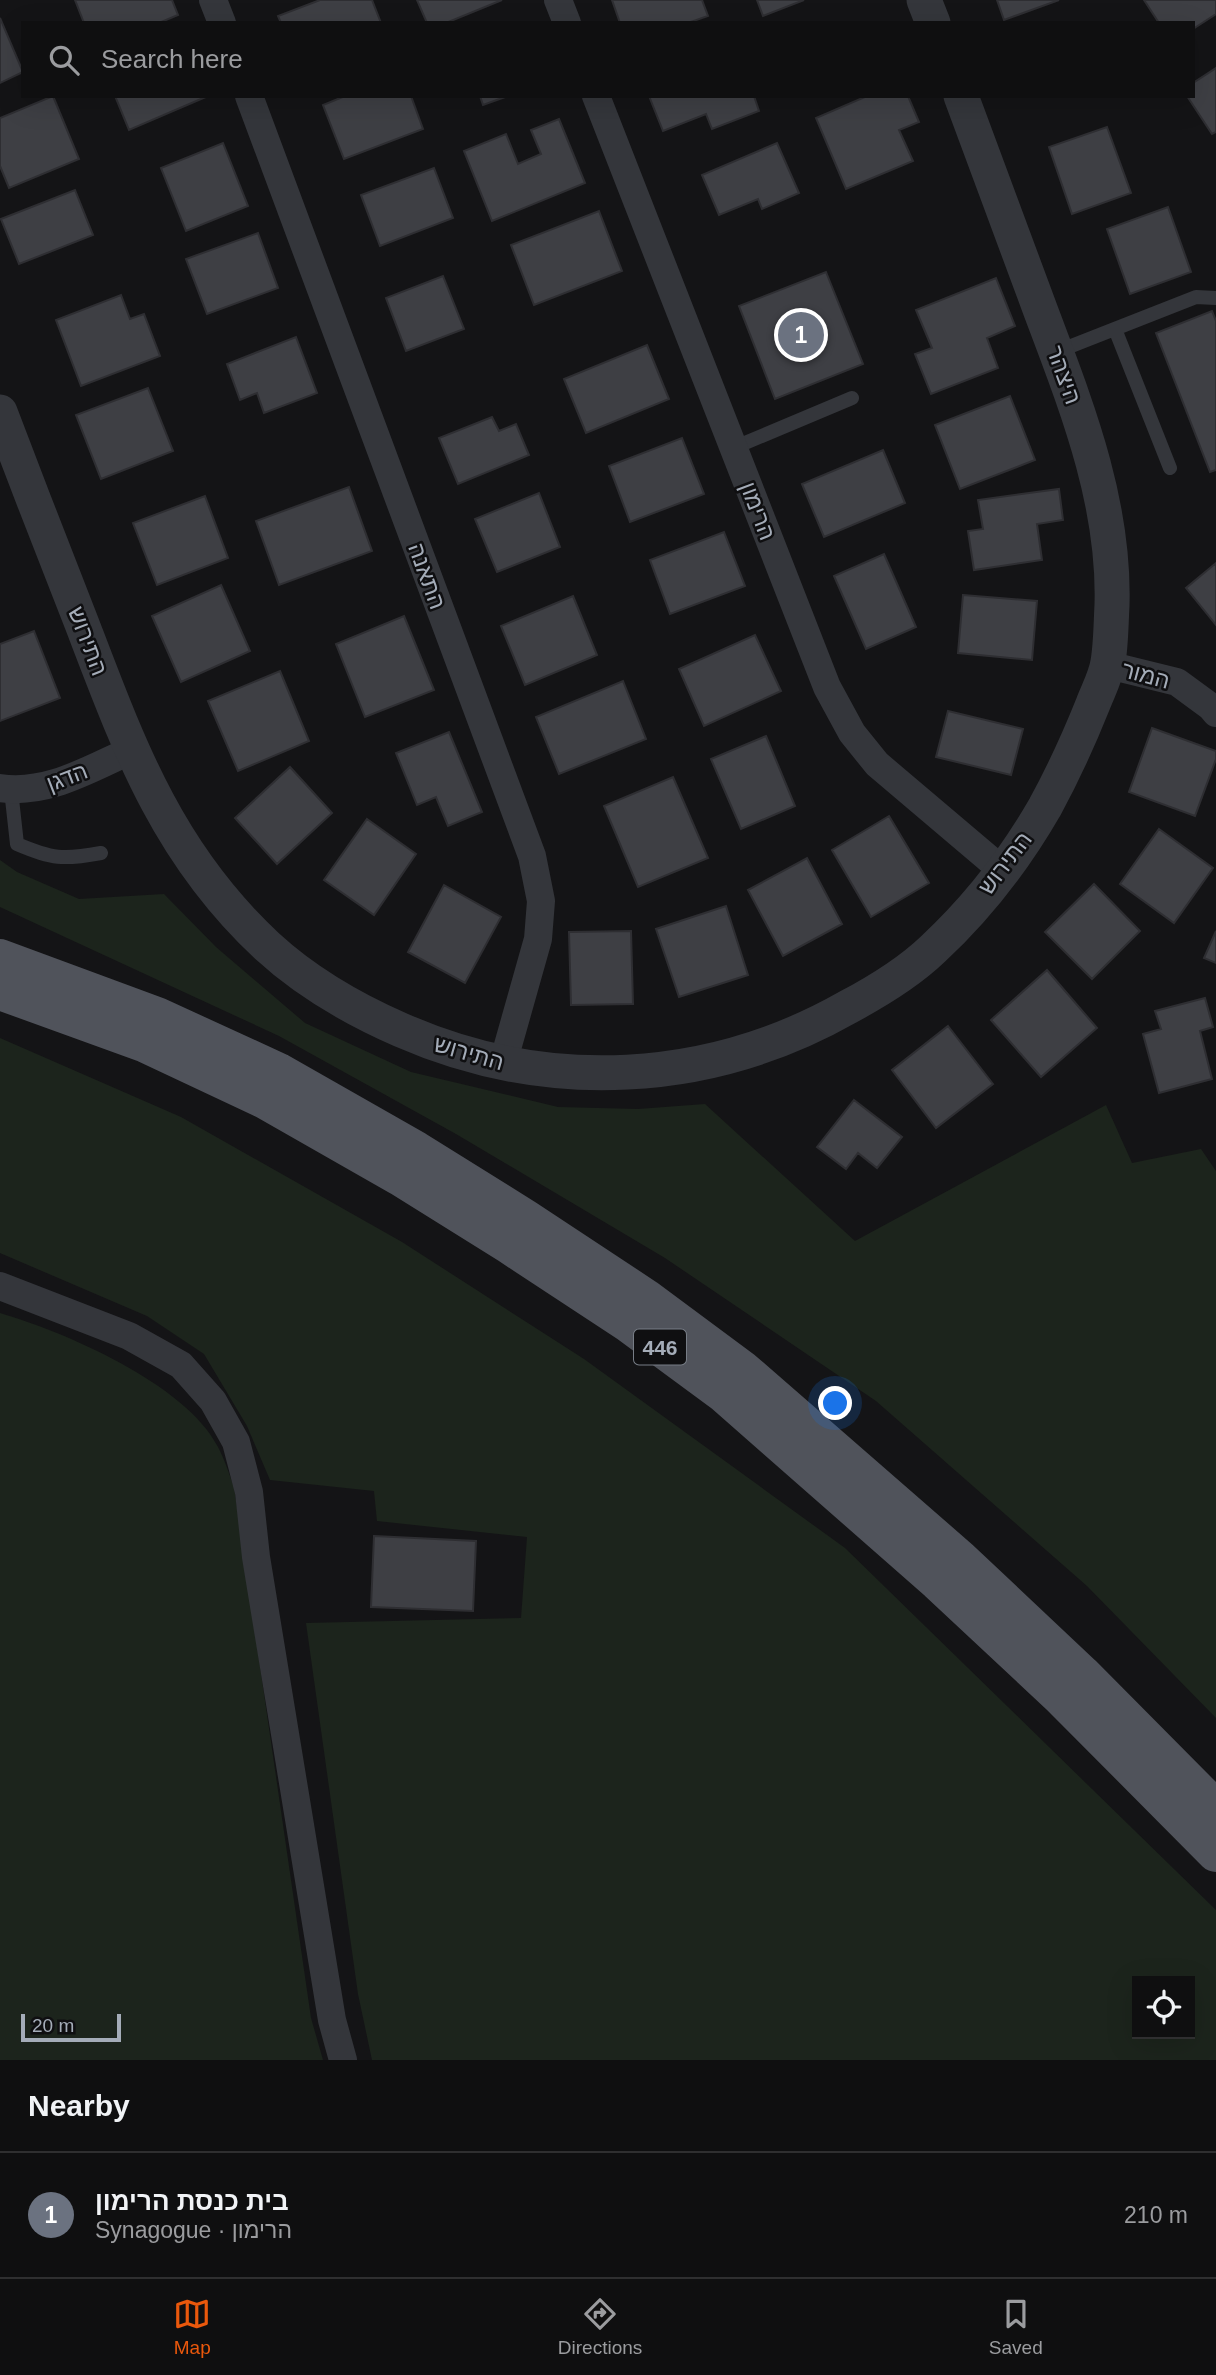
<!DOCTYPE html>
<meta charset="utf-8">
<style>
:root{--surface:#0f0f10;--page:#1d1d1e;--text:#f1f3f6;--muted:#9b9c9f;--line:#2f2f30;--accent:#ea580c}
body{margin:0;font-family:Arial,"Noto Sans Hebrew",sans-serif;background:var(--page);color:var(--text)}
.controls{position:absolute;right:21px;bottom:21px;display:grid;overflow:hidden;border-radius:0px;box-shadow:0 7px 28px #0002}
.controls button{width:63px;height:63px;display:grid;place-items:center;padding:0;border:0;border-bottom:2px solid var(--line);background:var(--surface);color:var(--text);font:35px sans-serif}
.scale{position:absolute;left:21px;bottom:18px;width:100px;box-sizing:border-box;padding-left:7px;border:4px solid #a4acb8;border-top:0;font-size:19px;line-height:24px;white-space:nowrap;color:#a4acb8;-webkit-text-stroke:5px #0f0f11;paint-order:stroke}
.you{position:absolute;left:836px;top:1404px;width:24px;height:24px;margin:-18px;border:5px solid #fff;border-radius:50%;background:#1a73e8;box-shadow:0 0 0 10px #1a73e833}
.badge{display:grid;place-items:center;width:46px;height:46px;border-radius:50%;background:var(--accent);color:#fff;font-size:23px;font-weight:700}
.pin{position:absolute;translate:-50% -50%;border:4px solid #fff;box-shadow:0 2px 7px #0006}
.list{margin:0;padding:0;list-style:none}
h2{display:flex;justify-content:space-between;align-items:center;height:91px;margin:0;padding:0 28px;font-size:30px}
h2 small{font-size:23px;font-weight:400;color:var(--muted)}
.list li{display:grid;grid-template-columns:46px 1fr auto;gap:21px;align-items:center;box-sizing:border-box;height:126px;padding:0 28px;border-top:2px solid var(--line)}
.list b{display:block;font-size:26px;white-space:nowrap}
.list p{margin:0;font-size:23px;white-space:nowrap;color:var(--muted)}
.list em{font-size:23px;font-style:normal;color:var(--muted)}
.icon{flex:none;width:38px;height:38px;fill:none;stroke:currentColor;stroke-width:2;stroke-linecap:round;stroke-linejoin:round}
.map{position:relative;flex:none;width:1216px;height:2060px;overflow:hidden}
.search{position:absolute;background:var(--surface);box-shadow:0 7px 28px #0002;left:21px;right:21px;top:21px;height:77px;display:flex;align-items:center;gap:18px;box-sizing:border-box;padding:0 24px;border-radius:0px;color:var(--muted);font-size:26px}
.sheet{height:217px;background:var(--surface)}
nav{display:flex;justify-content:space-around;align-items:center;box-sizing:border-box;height:98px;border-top:2px solid var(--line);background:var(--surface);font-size:19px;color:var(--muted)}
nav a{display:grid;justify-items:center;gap:4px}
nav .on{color:var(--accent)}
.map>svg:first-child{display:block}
.green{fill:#1c241c;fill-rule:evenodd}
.building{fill:#3e3f44;stroke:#2e2e32;stroke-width:2}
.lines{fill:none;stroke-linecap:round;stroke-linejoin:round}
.service{stroke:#34363b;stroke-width:14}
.minor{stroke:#34363b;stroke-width:28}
.tertiary{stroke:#34363b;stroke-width:35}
.primary{stroke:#50535b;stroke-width:38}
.labels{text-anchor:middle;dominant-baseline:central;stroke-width:5;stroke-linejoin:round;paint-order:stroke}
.shield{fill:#0f0f11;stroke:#777d86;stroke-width:2}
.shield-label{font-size:21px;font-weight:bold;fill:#a4acb8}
.street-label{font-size:23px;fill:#a4acb8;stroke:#0f0f11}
</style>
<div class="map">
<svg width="1216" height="2060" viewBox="0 0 1216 2060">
<rect width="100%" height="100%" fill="#141416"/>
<!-- green -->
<path class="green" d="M0,860L17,872L79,899L164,894L216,947L305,1023L411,1072L558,1107L638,1109L705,1104L855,1241L1106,1105L1132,1163L1201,1149L1216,1171V1718L1087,1586L876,1401L665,1258L456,1134L279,1036L0,907Z
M0,1038L181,1117L402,1242L584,1359L845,1548L1216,1910V2060H372L358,1994L306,1623L521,1618L527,1537L377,1521L374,1491L270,1480L247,1426L204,1354L147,1316L0,1253ZM1190,1981V2034H1137V1981Z
M0,1313C65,1332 186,1384 218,1447C225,1460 229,1474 234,1487L311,2018L323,2060H0Z"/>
<!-- building -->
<path class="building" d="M75,0H172L178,15L159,23H84Z
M320,0H372L381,23H281L278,16Z
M417,0H502L446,23H427Z
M612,0H702L708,16L688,23H620Z
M757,0H804L763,16Z
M997,0H1059L1004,20Z
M1144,0H1216V14L1193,29V23H1159Z
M0,18L23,72L0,83Z
M1216,68V132L1212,134L1187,96H1193V83Z
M53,96L79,159L9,188L0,166V118Z
M115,96H208L129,130Z
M345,96H411L423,129L344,159L323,105Z
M480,96H508L483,105Z
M649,96H754L759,111L712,129L706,114L663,131Z
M867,96H908L919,122L899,130L913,161L846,189L816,118Z
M559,119L585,183L492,221L464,151L506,134L518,164L541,154L531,130Z
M1107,127L1131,193L1072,214L1049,147Z
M223,143L248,206L186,231L161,168Z
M777,143L799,193L762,209L758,199L719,215L702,175Z
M434,168L453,218L380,246L361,195Z
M75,190L93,235L19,264L1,219Z
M1168,207L1191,272L1130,294L1107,229Z
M599,211L622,271L534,305L511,245Z
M258,233L278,288L207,314L186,259Z
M826,272L863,364L775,399L739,306Z
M443,276L464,329L406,351L386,298Z
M996,278L1015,326L987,338L998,368L931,394L915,354L932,348L916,310Z
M121,295L130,319L144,314L160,356L81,386L56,320Z
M1212,311L1216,321V470L1210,472L1156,333Z
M296,337L317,393L264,413L257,393L240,400L227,364Z
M647,345L669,399L586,433L564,379Z
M148,388L173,451L101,479L76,415Z
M1010,396L1035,460L960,489L935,425Z
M492,417L499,431L516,424L529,455L458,484L439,438Z
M682,438L704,494L630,522L609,466Z
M883,450L905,503L824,537L802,484Z
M349,487L372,551L279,585L256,521Z
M1059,489L1063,520L1037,524L1042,560L974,570L968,531L983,529L978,500Z
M539,493L560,547L497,572L475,519Z
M205,496L228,558L157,585L133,523Z
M724,532L745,586L670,614L650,560Z
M884,554L916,627L866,649L834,576Z
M1216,563V625L1186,588Z
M221,585L250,651L181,682L152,616Z
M963,595L1037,601L1032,660L958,653Z
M573,596L597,655L525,685L501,626Z
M404,616L434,690L365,717L336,644Z
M34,631L60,698L0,721V644Z
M755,635L781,691L704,726L679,669Z
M280,671L309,741L238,771L208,701Z
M623,681L646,739L559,774L536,717Z
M948,711L1023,729L1011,775L936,757Z
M1152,728L1216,751V759L1195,816L1129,792Z
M449,732L482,812L448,826L436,797L417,805L396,753Z
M766,736L795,806L741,829L711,759Z
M290,767L332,813L277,864L235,818Z
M673,777L708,858L638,887L604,806Z
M889,816L929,883L871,917L832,850Z
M367,819L416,854L374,915L324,880Z
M1159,829L1213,868L1174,923L1120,884Z
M807,858L842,924L783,956L748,890Z
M1094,884L1140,931L1092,979L1045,932Z
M444,885L501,917L465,983L408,952Z
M726,906L748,975L679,997L656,929Z
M631,931L633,1004L571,1005L569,932Z
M1216,931V963L1204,958Z
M1047,970L1097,1028L1041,1077L991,1020Z
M1205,998L1213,1027L1200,1031L1212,1079L1159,1093L1143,1034L1161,1029L1155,1011Z
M948,1026L993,1084L936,1128L892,1070Z
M854,1100L902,1137L877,1168L858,1153L846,1169L817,1147Z
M374,1536L476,1541L473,1611L371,1607Z"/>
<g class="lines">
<!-- service -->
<path class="service" d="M1115,329L1170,468
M1056,352L1196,297L1216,298
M733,448L852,398
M11,790L17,844C52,859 63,860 101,853"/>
<!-- minor -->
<path class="minor" d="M213,0L222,23
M558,0L567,23
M249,96L532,856L541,901L538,939L503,1063
M596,96L827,687L852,733L877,764L1002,870
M1108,665L1177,682L1211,707L1216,713
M0,788C48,795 89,769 132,750
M0,1286L129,1336L181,1365L213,1401L236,1442L249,1492L256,1557L332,2020L343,2060"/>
<!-- tertiary -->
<path class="tertiary" d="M924,0L933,23
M0,412C27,483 54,553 82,624C129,747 167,853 267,946C305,981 353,1009 401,1030C547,1094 709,1086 848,1007C878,991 908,973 933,949C976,909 1015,859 1045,807C1063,774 1079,739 1093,704C1098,691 1106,676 1108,662C1111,644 1111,623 1112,605C1115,501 1076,405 1040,309C1014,238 987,167 961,96"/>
<!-- primary -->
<path class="primary" d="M0,958L157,1016L279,1072L416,1150L525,1218L646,1298L743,1370L960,1559L1082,1674L1216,1809
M0,991L146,1044L265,1100L400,1177L509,1245L629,1324L724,1394L938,1582L1060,1696L1216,1853"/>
</g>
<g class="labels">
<!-- shield labels -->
<rect class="shield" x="634" y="1329.5" width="52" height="35" rx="5"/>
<g class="shield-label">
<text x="660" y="1347">446</text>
</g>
<!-- street labels -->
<g class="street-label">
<text transform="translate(1064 375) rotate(70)">היצהר</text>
<text transform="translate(758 511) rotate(69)">הרימון</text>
<text transform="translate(427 576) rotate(70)">התאנה</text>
<text transform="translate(88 641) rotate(69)">התירוש</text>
<text transform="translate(1146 675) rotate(15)">המור</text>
<text transform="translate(67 777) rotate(-21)">הדגן</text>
<text transform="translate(1005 863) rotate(-53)">התירוש</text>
<text transform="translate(469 1053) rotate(16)">התירוש</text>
</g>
</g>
</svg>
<div class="controls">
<button><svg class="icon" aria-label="locate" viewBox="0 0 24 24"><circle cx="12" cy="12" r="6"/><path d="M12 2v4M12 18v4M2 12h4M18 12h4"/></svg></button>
</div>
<div class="scale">20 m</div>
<div class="you"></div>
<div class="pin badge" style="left:801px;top:335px;background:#6b7280">1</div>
<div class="search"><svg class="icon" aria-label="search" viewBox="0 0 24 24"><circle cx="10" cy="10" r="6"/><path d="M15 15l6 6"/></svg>Search here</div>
</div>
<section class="sheet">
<h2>Nearby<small></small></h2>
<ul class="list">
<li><span class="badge" style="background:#6b7280">1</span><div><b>בית כנסת הרימון</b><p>Synagogue · הרימון</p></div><em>210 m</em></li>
</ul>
</section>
<nav>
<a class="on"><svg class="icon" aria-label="map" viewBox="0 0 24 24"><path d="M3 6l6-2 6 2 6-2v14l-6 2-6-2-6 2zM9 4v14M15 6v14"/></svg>Map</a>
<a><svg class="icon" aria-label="directions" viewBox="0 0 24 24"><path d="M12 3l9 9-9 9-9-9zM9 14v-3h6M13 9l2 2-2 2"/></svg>Directions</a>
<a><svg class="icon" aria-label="saved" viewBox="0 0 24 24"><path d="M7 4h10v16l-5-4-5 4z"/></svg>Saved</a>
</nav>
